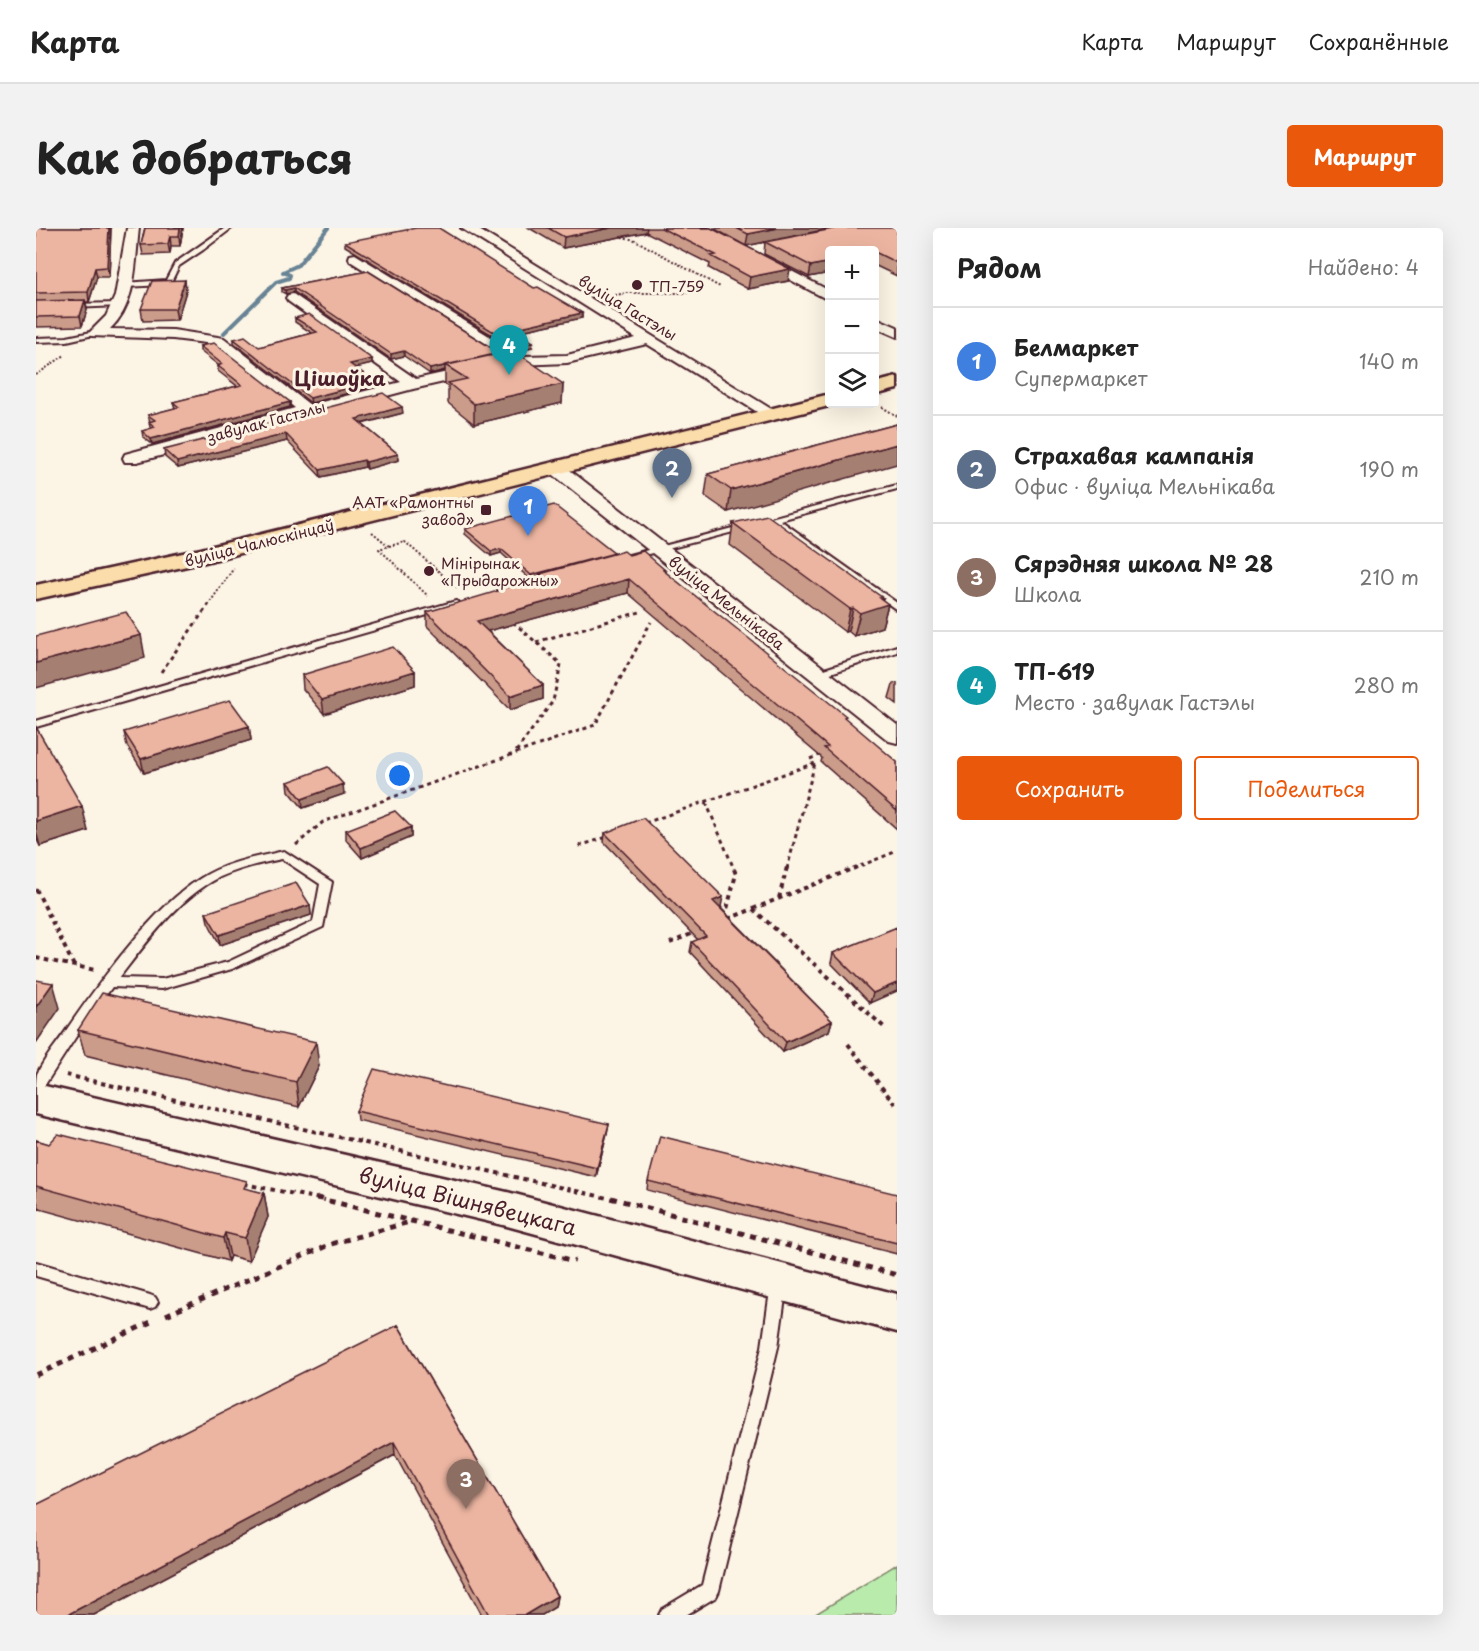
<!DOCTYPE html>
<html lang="ru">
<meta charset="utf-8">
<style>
:root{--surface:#fff;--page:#f2f2f2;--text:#222;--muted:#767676;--line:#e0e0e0;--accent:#ea580c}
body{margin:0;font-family:"Playpen Sans",sans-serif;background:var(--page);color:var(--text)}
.controls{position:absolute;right:18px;top:18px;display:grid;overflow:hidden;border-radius:6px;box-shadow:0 6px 24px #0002}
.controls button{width:54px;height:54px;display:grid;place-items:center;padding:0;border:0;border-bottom:2px solid var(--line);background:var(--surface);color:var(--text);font:30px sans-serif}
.you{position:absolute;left:364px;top:548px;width:21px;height:21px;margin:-15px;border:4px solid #fff;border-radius:50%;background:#1a73e8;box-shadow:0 0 0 9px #1a73e833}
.badge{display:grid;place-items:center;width:39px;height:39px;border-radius:50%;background:var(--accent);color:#fff;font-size:20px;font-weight:700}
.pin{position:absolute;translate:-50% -50px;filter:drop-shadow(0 2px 3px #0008)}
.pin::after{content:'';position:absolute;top:32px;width:21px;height:18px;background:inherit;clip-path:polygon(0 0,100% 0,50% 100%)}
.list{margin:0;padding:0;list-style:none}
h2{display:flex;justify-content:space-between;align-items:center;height:78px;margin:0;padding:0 24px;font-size:26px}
h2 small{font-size:20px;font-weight:400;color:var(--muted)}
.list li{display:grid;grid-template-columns:39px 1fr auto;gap:18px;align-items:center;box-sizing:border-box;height:108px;padding:0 24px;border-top:2px solid var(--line)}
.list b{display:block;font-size:22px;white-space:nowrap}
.list p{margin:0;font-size:20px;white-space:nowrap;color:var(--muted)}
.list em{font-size:20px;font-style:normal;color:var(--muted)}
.actions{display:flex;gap:12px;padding:18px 24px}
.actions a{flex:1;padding:14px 0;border:2px solid var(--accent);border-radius:6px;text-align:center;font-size:21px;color:var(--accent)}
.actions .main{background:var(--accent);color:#fff}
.icon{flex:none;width:33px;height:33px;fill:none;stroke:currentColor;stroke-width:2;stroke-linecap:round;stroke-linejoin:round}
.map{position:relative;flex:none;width:861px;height:1387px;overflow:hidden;border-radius:6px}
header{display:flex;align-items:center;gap:36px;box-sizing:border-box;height:84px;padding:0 30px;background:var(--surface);border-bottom:2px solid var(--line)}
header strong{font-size:28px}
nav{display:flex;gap:33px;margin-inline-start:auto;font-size:21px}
.intro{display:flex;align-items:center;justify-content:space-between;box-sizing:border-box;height:144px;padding:0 36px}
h1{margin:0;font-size:42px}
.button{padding:15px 27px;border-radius:6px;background:var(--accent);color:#fff;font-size:21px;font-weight:700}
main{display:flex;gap:36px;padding:0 36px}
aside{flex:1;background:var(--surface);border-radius:6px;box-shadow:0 6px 24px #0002}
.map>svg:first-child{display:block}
.green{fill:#b8ebac;stroke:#81856c;stroke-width:1.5}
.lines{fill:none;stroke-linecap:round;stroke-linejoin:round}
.stream{stroke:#678395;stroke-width:4}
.lane-casing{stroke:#4a1f2b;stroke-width:4}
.street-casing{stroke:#4a1f2b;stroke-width:4}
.secondary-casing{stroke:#4a1f2b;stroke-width:5}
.primary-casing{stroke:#4a1f2b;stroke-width:5}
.path-far3{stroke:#4a1f2b;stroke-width:2;stroke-dasharray:2 2;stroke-linecap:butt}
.path-far2{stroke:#4a1f2b;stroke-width:3;stroke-dasharray:4 4;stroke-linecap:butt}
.path-far1{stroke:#4a1f2b;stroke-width:4;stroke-dasharray:4.5 4.5;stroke-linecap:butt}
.path{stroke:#4a1f2b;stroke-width:5;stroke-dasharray:6 6;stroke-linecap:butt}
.lane{fill:#fcf5e5;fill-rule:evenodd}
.street{fill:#fcf5e5;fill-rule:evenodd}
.secondary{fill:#fcf5e5;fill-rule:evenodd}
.primary{fill:#faddab;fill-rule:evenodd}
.wall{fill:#cb9c8a;stroke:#4a1f2b;stroke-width:1.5}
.shaded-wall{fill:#a57f71;stroke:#4a1f2b;stroke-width:1.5}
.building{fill:#ecb5a1;stroke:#4a1f2b;stroke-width:1.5}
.poi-dot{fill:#4a1f2b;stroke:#fcf5e5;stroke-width:2}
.labels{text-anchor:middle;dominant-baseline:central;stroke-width:6;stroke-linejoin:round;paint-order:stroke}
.far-poi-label{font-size:15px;fill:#4a1f2b;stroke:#fcf5e5;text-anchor:start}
.far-street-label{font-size:15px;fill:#4a1f2b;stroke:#fcf5e5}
.far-district-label{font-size:20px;font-weight:bold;fill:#4a1f2b;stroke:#fcf5e5}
.near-street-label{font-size:21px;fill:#4a1f2b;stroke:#fcf5e5}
</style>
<header>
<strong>Карта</strong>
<nav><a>Карта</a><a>Маршрут</a><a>Сохранённые</a></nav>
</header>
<div class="intro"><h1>Как добраться</h1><a class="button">Маршрут</a></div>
<main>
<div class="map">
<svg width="861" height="1387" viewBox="0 0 861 1387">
<rect width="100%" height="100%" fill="#fcf5e5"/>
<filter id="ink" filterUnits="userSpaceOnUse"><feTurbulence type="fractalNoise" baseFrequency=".0167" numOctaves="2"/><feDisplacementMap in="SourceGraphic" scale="12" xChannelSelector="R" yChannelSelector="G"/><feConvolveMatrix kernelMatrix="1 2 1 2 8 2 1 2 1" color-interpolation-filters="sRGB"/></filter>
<g filter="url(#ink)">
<!-- green -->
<path class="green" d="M861,1336V1387H778Z"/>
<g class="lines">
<!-- stream -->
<path class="stream" d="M188,105L240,54L253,50L254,47L247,44L262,37L292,0"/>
<!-- lane casing -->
<g class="lane-casing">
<path id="lane" d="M189,0H196L167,22L143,38L135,54L128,57L89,59L86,57L89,55L130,52L139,35Z
M83,75L85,76V78L36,80L33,78L36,76Z
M60,103L63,105L62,106L31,113L0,114V110L31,109Z
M861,257V261L744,292L861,375V382L736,294L593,331L589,328Z
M420,373L425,376L423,378L0,499V493Z
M861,418V424L785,448L782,449L777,446L779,444Z
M248,623L296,654L287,699L196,741L126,761L76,759L41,807L5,863L0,864C0,859 0,851 1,846C8,831 20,817 29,804C62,756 116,680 165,650C190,634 220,629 248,623ZM246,631L284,656L277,694L192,734L126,751L83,750C111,714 142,670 184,649C204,640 225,635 246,631Z
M0,1034L114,1067L119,1069L122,1074L119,1079L114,1081L0,1048Z
M743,1049L748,1051L751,1056L742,1119L683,1363L680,1369L650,1387H623L626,1381L666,1357L726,1119L735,1056L738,1051Z"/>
</g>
<!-- street casing -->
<g class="street-casing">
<path id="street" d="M91,0H103C99,34 101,76 74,101L137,102L188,110L274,177L365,154L252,73L250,70L252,67L257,66L380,151L470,131L314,33L313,30L314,27L319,26L486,128L531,127L600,110L425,0H440L745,187L737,192L731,190L611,116L531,135L483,137L377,161L101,234H89L87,230L89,226L259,180L178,116L137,111L55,108L53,105L70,88L79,68Z
M657,0H672L794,63V73Z
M838,89L861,99V109L838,99Z
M520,235L526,236L861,497V515L853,513L514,244L512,240Z"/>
</g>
<!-- secondary casing -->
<g class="secondary-casing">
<path id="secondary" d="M0,856L471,964L861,1066V1104L471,998L0,886Z"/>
</g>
<!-- primary casing -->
<g class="primary-casing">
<path id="primary" d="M861,149V161L838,167V155Z
M794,166V176H801L165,335L0,371V357L165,321Z"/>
</g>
<!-- path-far3 -->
<path class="path-far3" d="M582,8L599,12L684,59
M575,68L590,65H652
M0,147L29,127
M846,179L861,188
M336,304L353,318L343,321L392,368
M353,318L369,314L422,360
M172,377L198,340"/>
<!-- path-far2 -->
<path class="path-far2" d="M477,394L525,436L517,473L479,525
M500,414L604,384
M125,444L173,376
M774,531L786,526
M670,574L698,641
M609,595L779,535
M260,617L287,594L559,497L615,394
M543,618L571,609
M751,641L779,535
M817,641L861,623"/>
<!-- path-far1 -->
<path class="path-far1" d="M0,661L38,738
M743,670L751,639
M717,681L848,799
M689,689L700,646L697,639
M692,691L821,639
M634,715L660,704
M0,730L59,742
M812,816L861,879
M30,847L580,972
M208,956L289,972"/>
<!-- path -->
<path class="path" d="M281,970L539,1033
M575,970L861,1047
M130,1087L295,1016L377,993
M0,1147L115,1094"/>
<!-- lane -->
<use href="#lane" class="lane"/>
<!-- street -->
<use href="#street" class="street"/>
<!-- secondary -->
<use href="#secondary" class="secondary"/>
<!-- primary -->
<use href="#primary" class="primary"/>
</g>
<!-- wall -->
<path class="wall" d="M0,0H75L73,49H61L53,74H50L51,82L46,98L0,99Z
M109,0H147L144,18H135L134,26L107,27L105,17Z
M493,0H675L752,53L712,61L673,40L674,36L610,4L527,20Z
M677,0H797L710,18Z
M861,0V48L838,37V22H794V45L773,49L728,26L729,14Z
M309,14L498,60L546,85V90L481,104L496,119L481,122L309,18Z
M332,43L459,122V125L527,156L526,175L438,196L412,175V158L409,156V142L394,146L368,128L355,131L258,64L250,66L246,64V60Z
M149,52L150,63L141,92L107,93L105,81Z
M259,90L336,131V136L319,140L328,146V151H327L332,155V160L275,175L198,115V111L223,119L276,105L259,94Z
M164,118L254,174V179L116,216L107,209L106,203L115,201L114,199L113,194H114L112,187L139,180L137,174L201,158L182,143V137L164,123Z
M367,185L326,196L362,226L363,232L331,241L329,239L285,249L251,213L142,240L129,229L128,222Z
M861,196L692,284L669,268L672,246Z
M697,295L846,372L852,376L846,399L818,408L812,403L809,404L694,317Z
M429,301L579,326L593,327L629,344L861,534V601L785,534L786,530L592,365L452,403L507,457V471L474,482L391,398V384L461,364V362L504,350V349L495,352L465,325L455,328L429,306Z
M379,443V457L288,486L267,461L266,447Z
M861,455V476L853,470L857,456Z
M213,498L215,512L108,545L91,518L88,504Z
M0,499L52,603L4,618L0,610Z
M252,554L308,566L267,580L253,563Z
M375,599V609L326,630L310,612V602Z
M569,605L685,679H684L796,793L793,803L747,824L654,724L656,714L662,712L568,614Z
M274,677L275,687L184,717L172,694L170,685Z
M861,699L834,775L795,735L797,725Z
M42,802L283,838L263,879L49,827Z
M320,883L573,896L571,906L560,949L321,892Z
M0,912L13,916L228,965L232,989L213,1033L194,1028L192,1033L4,981L0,982Z
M612,953L861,966V1026L611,962Z
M362,1097L521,1368L519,1379L506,1387H446L359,1227L58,1387H0Z"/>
<!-- shaded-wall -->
<path class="shaded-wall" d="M73,0H75L73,49L71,39Z
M144,0H147L144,18L143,8Z
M575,0H611L610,4L527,20L528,9Z
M742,0H797L710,18L712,6Z
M134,8L135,18L134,26L132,16Z
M794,34V45L773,49L775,38Z
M59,40L61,49L53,74L52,64Z
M754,41L752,53L712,61L714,49Z
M149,52L150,63L141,92L139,81Z
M258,60V64L250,66L249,62Z
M49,72L51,82L46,98L44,88Z
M546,85V90L476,105V101Z
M497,114L496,119L481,122V118Z
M368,123V128L355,131V126Z
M336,131V136L315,141L314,136Z
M409,138V142L394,146V141Z
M328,146V151L322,152V148Z
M332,155V160L275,175L274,170Z
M527,156L526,175L438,196V176Z
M254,174V179L116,216L115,211Z
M366,179L367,185L320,197V191Z
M250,206L251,213L142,240L141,234Z
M861,216V236L692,284L695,262Z
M362,226L363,232L331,241L330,234Z
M328,232L329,239L285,249L284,242Z
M465,321V325L455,328V323Z
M579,325L504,346V349L495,352V347Z
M593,351L592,365L441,406V393Z
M844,370H847L845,378L852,376L846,399L818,408L824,385Z
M817,380L812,403L809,404L814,381Z
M105,407L109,430L0,460V435Z
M379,443V457L288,486L286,472Z
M507,457V471L474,482V468Z
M213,498L215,512L108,545L105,531Z
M307,556L308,566L267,580L266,571Z
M46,578L52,603L4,618L0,603V593Z
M375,599V609L326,630L325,620Z
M687,669L685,679L675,683L677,673Z
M274,677L275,687L184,717L183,707Z
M17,755L24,780L0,815V779Z
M861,755V763L834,775L837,765Z
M796,793L793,803L747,824L750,814Z
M280,814L283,838L263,879L260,854Z
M573,896L571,906L560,949L561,940Z
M228,965L232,989L213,1033L209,1010Z
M0,971L4,981L0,982Z
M189,1005L194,1028L192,1033L187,1010Z
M358,1214L359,1227L58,1387H31Z
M521,1368L519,1379L506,1387H489Z"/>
<!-- building -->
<path class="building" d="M0,0H73L71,39L59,40L52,64L0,65Z
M109,0H144L143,8H134L132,16L105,17Z
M380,0H403L498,60L502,59L546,85L476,101L497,114L481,118L309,14Z
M512,0H575L528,9Z
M625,0H675L754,41L714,49L675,28L680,27Z
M700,0H742L712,6Z
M802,0H861V35L841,25H838V22H794V34L775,38L729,14Z
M332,43L459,122L457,123L461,126L394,141L368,123L355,126L258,60L249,62L246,60Z
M149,52L139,81H105L116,53Z
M49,72L44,88L0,89V73Z
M273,86L336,131L314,136L328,146L322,148L332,155L274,170L198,111L209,108L223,119L281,104L259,90Z
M178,115L254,174L115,211L106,203L119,199L113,194L119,192L112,187L143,179L137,174L206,157L182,138L186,136L164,118Z
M477,122L527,156L438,176L412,155L431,151L409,137Z
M347,165L366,179L320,191L362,226L330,234L328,232L284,242L250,206L141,234L128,222Z
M861,196V216L695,262L672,246Z
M518,277L579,325L495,347L465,321L455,323L429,301Z
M731,287L847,370H844L852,376L824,385L817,380L814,381L697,295Z
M588,323L593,327L607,323L629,342H627L810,488L808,489L861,534V583L788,520L792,519L593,351L441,393L507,457L474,468L391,384L462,363L461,362L508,349L504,346Z
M90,384L105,407L0,435V408Z
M357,419L379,443L286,472L266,447Z
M194,472L213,498L105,531L88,504Z
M0,499L46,578L0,593Z
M292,539L307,556L266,571L252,554Z
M359,583L375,599L325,620L310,602Z
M607,590L687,669L677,673L796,793L750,814L656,714L670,708L569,605Z
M260,655L274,677L183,707L170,685Z
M861,699V755L837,765L797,725Z
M0,752L17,755L0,779Z
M66,765L280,814L260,854L42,802Z
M338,841L573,896L561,940L320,883Z
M22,906L211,953L208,960L228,965L209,1010L189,1005L187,1010L0,958V912L13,916Z
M624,908L861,966V1015L612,953Z
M362,1097L521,1368L489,1387H453L358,1214L31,1387H0V1277Z"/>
</g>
<!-- markers -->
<g class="poi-dot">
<circle cx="601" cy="57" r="6"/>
<rect x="444" y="276" width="12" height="12" rx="3"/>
<circle cx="393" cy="343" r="6"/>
</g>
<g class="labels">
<!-- far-poi labels -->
<g class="far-poi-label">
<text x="613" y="57">ТП-759</text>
<text x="438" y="273" text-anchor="end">ААТ «Рамонтны<tspan x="438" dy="17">завод»</tspan></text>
<text x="405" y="334">Мінірынак<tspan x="405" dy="17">«Прыдарожны»</tspan></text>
</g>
<!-- far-street labels -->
<g class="far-street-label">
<text transform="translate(592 79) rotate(31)">вуліца Гастэлы</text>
<text transform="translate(230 193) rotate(-15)">завулак Гастэлы</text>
<text transform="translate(223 314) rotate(-14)">вуліца Чалюскінцаў</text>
<text transform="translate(691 374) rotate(38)">вуліца Мельнікава</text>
</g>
<!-- far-district labels -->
<g class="far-district-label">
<text x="304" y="150">Цішоўка</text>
</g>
<!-- near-street labels -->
<g class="near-street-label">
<text transform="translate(432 972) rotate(14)">вуліца Вішнявецкага</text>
</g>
</g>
</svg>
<div class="controls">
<button>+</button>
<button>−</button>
<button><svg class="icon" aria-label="layers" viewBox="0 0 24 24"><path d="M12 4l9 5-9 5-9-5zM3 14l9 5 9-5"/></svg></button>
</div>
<div class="you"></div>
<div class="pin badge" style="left:492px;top:308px;background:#3f7fe0">1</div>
<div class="pin badge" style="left:636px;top:270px;background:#5c6f8a">2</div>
<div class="pin badge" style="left:430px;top:1281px;background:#8d6e63">3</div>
<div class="pin badge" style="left:473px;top:147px;background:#0f9aa8">4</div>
</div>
<aside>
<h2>Рядом<small>Найдено: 4</small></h2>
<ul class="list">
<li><span class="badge" style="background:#3f7fe0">1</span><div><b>Белмаркет</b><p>Супермаркет</p></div><em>140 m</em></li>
<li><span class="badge" style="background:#5c6f8a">2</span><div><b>Страхавая кампанія</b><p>Офис · вуліца Мельнікава</p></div><em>190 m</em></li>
<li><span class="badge" style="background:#8d6e63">3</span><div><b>Сярэдняя школа № 28</b><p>Школа</p></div><em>210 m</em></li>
<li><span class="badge" style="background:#0f9aa8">4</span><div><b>ТП-619</b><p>Место · завулак Гастэлы</p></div><em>280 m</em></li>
</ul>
<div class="actions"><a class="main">Сохранить</a><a>Поделиться</a></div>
</aside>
</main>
